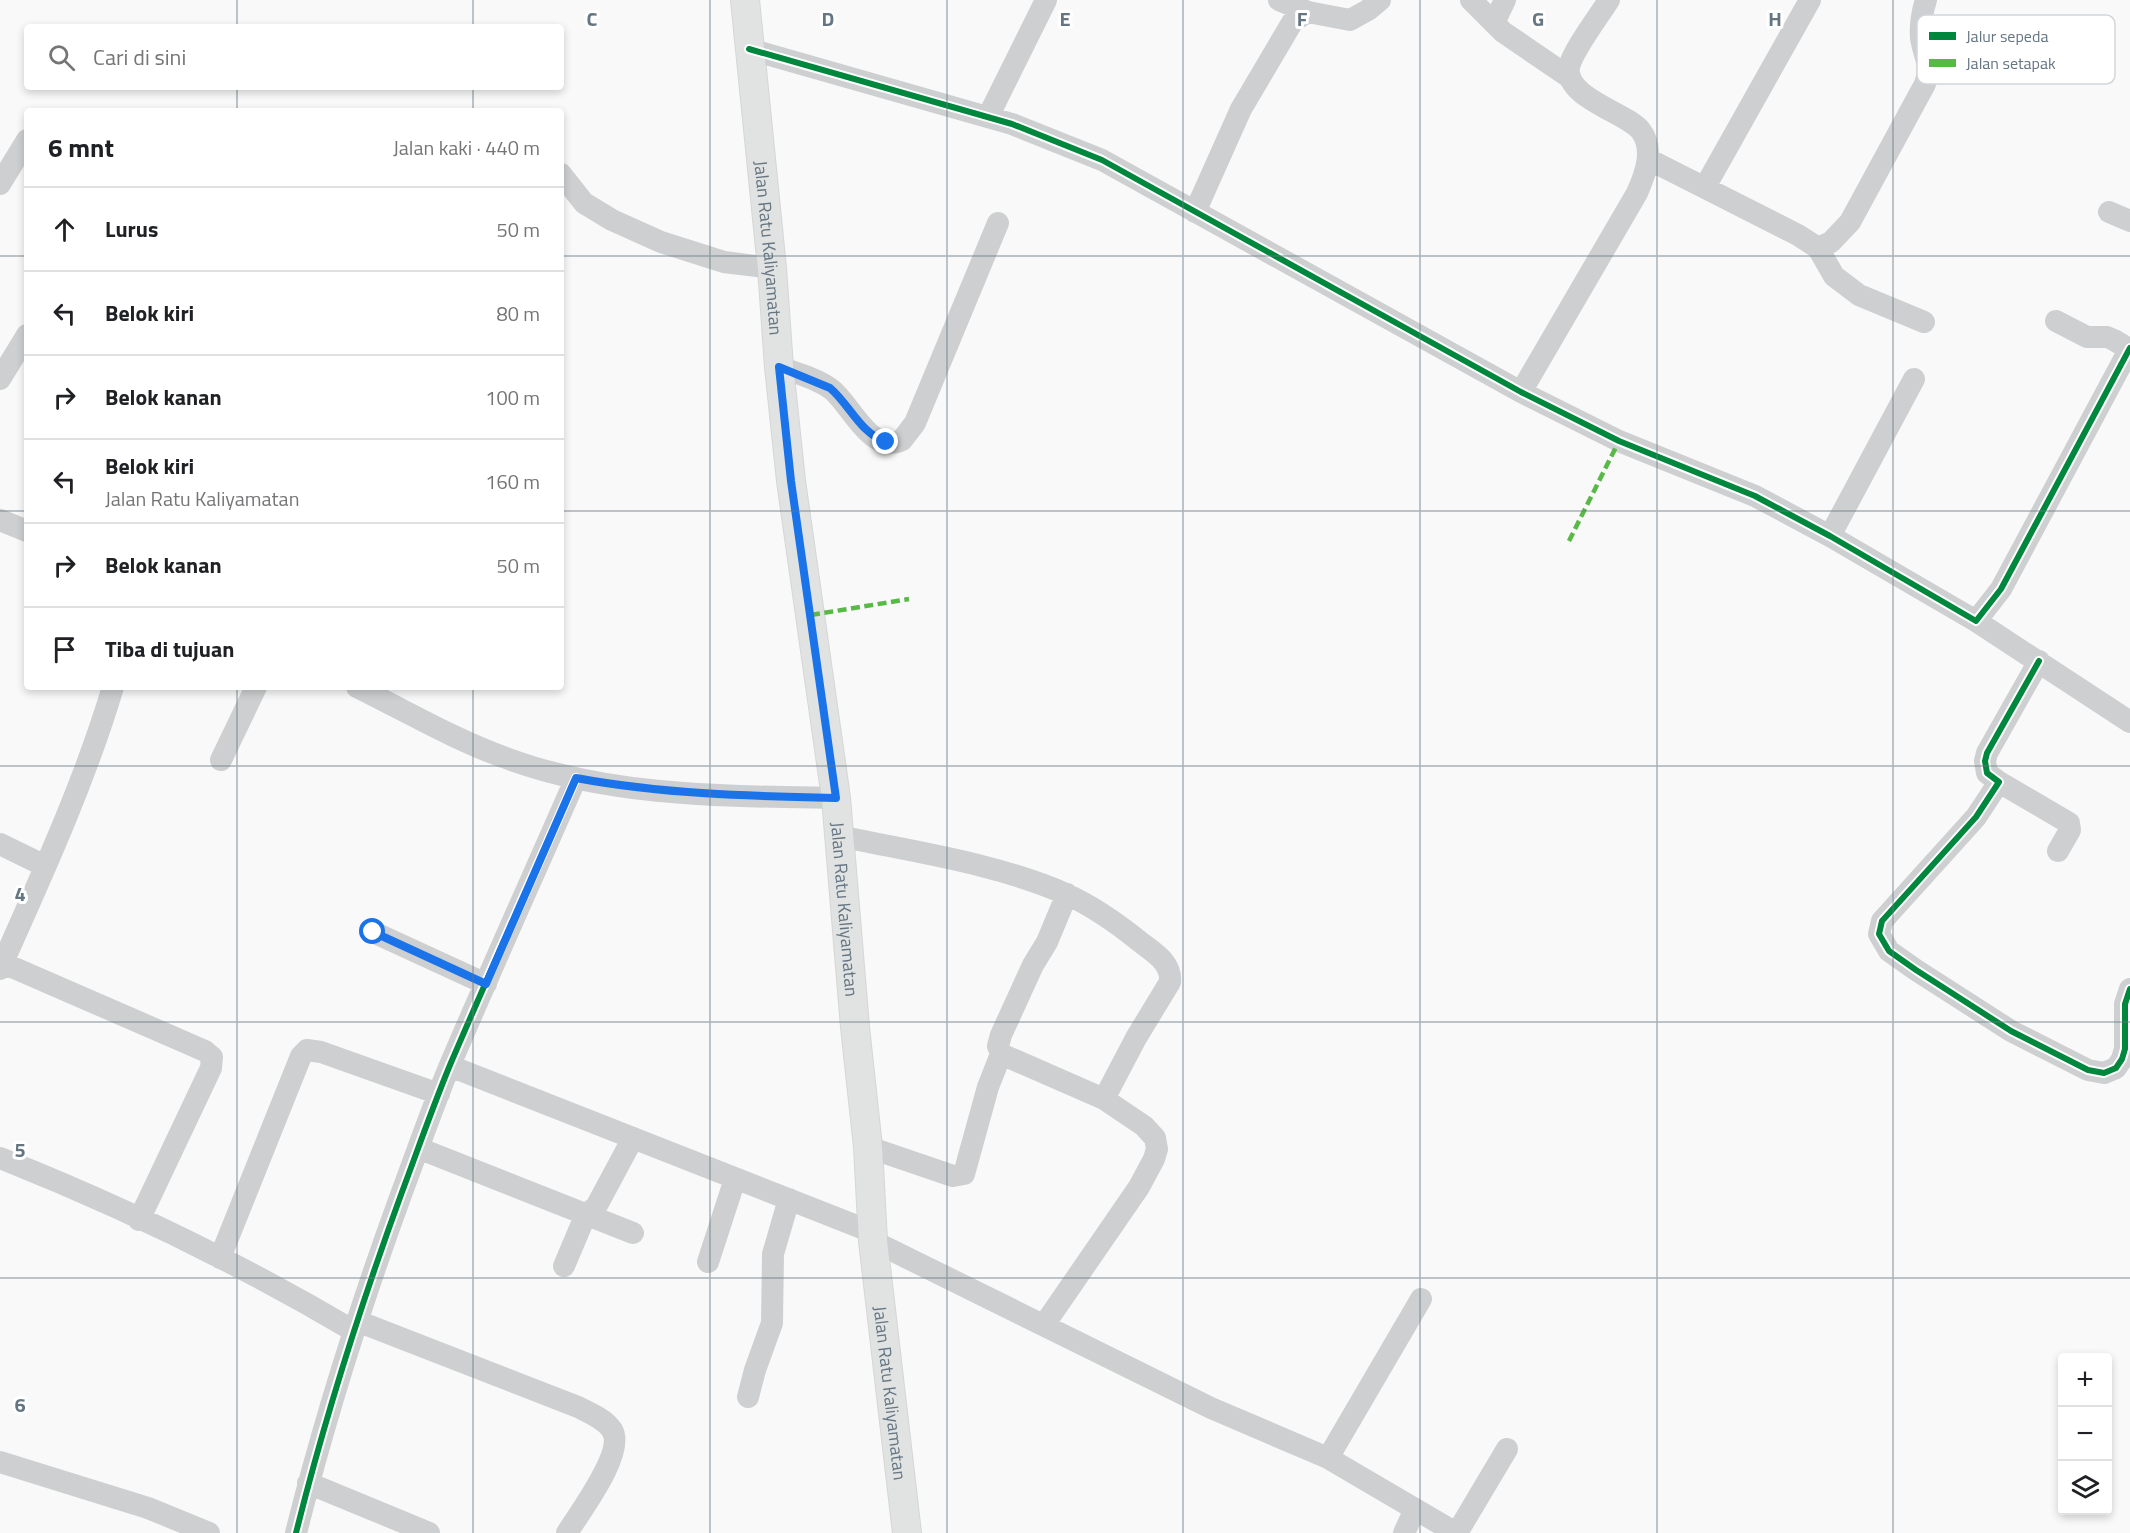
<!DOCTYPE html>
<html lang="id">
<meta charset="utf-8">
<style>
:root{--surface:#fff;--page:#f2f2f2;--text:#202124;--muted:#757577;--line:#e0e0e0}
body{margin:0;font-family:"Titillium Web",sans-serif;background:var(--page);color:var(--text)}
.controls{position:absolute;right:18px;bottom:18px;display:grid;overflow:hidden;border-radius:6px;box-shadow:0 3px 9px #0003}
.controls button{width:54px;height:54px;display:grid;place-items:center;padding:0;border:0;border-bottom:2px solid var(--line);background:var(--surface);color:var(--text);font:30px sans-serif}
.stop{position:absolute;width:18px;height:18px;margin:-14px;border:4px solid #1a73e8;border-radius:50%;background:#fff}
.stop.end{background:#1a73e8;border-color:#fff;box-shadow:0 2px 6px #0008}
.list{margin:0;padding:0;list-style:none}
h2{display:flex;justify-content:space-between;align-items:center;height:78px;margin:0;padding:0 24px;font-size:26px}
h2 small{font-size:20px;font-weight:400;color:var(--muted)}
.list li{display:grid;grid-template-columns:39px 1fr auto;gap:18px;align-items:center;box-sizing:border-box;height:84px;padding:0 24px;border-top:2px solid var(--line)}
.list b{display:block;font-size:22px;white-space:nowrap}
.list p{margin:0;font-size:20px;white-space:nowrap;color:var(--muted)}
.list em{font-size:20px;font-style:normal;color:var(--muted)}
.icon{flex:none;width:33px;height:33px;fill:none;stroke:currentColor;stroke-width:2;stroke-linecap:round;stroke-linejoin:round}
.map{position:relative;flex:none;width:2130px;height:1533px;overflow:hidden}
.search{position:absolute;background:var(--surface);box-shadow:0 3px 9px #0003;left:24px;top:24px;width:540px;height:66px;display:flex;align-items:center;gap:15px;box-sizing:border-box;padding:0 21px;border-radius:6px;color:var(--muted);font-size:22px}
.panel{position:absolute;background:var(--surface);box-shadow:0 3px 9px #0003;left:24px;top:108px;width:540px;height:582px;border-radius:6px}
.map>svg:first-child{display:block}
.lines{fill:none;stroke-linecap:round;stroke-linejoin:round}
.major-casing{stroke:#d5d6d7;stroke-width:30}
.minor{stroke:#cecfd0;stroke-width:22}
.major{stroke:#e1e2e2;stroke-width:28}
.quiet{stroke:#58b947;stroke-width:4.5;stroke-dasharray:9 4.5;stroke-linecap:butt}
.cycleway-casing{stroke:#fff;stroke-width:10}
.cycleway{stroke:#00873e;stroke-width:6}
.route{stroke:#1a73e8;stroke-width:8}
.grid{fill:none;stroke:#657683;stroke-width:1.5;stroke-opacity:0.55}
.labels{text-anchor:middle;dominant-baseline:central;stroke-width:6;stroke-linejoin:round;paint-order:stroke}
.street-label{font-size:18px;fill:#657683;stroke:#fff}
.key{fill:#fff;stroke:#d1d6da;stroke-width:1.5}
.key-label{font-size:16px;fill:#657683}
.grid-label{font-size:20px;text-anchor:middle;font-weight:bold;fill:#657683;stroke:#fff;stroke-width:6;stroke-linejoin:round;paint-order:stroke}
</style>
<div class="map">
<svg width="2130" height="1533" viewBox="0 0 2130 1533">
<rect width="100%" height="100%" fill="#f9f9f9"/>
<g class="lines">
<!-- major casing -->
<g class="major-casing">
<g id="major">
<path id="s1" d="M745,0L772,268L779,367L791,481L836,798L855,1027L868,1147L873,1241L907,1533"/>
</g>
</g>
<!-- minor -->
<path class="minor" d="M1279,0L1308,12
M1471,0L1503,32L1569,77
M1494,23L1505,0
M749,49L1012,124L1102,160L1521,392L1619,441L1755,496L1830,536L1976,621L2001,589L2130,348
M988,117L1046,0
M1648,159L1798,235L1818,248L1831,242L1850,222L1925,84C1932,65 1924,57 1921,38C1920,27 1922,11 1926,0
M561,174L584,203L612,220L661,242L724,262L772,268
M0,184L27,140
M1705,187L1810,0
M1195,212L1241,109L1293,21L1308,12L1350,20L1368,10L1380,0
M2109,212L2130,221
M1818,248L1834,276L1859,295L1924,322
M2056,321L2087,337H2107L2114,340L2129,349
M779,367C796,373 816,378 831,389C851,404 870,455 902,440L915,423L998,223
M0,379L27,335
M1521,392L1637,193C1645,175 1655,150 1641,131C1628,113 1564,98 1569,67C1573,50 1599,16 1609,0
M0,520L27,531
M1830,536L1914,379
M1976,621L2130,722
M2039,661L1987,753L1985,761L1987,773L1999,782L1976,817L1882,921L1879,934L1889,951L1916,970L2011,1031L2088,1070L2104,1073L2116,1068L2122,1059L2125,1049V1004L2130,989
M357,687C406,711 455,740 506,758C611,797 725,796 836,798
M221,760L256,687
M1999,782L2069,823L2070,830L2058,851
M839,836C914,852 995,863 1066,894C1090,905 1118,924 1139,941C1153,952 1172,962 1170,982L1136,1038L1104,1099
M0,844L45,866
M373,932L486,984
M3,963L205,1051L212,1057L211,1068L139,1220
M0,969C41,877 84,784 113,687
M450,1066L872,1232
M868,1147L953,1176L964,1174L988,1087L1001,1054
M418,1148L633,1233
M0,1158C121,1206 242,1265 354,1331
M873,1241L1211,1408L1328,1458L1456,1533
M220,1258L301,1056L307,1050L321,1052L439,1094
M708,1262L735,1179
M564,1266L586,1214L596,1207L633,1138
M357,1321L578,1407C590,1413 605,1419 612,1430C626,1452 579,1513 567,1533
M1044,1325L1139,1187L1154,1159L1157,1149L1155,1138L1144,1126L1104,1099L1001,1054L998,1046L1001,1035L1033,965L1047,942L1067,894
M748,1397L755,1370L772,1323L773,1254L789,1199
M1328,1458L1421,1299
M0,1462L148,1508L209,1533
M308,1483L429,1533
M296,1533C325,1417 361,1304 402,1192C418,1149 433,1106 450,1065C491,969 534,874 576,778
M1404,1533L1415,1509
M1457,1533L1507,1449"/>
<!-- major -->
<use href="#major" class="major"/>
<!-- quiet -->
<path class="quiet" d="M1569,541L1619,441
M811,615L909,599"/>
<!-- cycleway casing -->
<g class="cycleway-casing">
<path id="cycleway" d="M749,49L1012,124L1102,160L1521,392L1619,441L1755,496L1830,536L1976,621L2001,589L2130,348
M2039,661L1987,753L1985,761L1987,773L1999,782L1976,817L1882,921L1879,934L1889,951L1916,970L2011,1031L2088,1070L2104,1073L2116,1068L2122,1059L2125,1049V1004L2130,989
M296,1533C325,1417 361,1304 402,1192C418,1149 433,1106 450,1065C491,969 534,874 576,778"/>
</g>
<!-- cycleway -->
<use href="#cycleway" class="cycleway"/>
</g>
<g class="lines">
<!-- route -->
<path class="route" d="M373,932L486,984L576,778C662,794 749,796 836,798L791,481L779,367L830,388C850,405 860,433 886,442"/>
</g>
<!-- grid -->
<path class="grid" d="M237,0V27M473,0V27M710,0V1533M947,0V1533M1183,0V1533M1420,0V1533M1657,0V1533M1893,0V1533M237,87V111M473,87V111M0,256H27M561,256H2130M0,511H27M561,511H2130M237,687V1533M473,687V1533M0,766H2130M0,1022H2130M0,1278H2130"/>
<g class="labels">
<!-- street labels -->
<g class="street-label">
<text stroke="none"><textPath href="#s1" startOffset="249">Jalan Ratu Kaliyamatan</textPath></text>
<text stroke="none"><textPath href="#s1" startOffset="915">Jalan Ratu Kaliyamatan</textPath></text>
<text stroke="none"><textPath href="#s1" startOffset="1401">Jalan Ratu Kaliyamatan</textPath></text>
</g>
</g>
<!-- legend -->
<rect x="1917" y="15" width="198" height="69" rx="9" class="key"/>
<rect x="1929" y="32" width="27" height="8" fill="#00873e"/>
<rect x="1929" y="59" width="27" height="8" fill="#58b947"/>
<g class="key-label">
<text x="1966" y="42">Jalur sepeda</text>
<text x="1966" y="69">Jalan setapak</text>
</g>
<g class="grid-label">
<text x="592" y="26">C</text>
<text x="828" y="26">D</text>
<text x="1065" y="26">E</text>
<text x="1302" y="26">F</text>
<text x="1538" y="26">G</text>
<text x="1775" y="26">H</text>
<text x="20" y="901">4</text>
<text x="20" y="1157">5</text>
<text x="20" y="1412">6</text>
</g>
</svg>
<div class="controls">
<button>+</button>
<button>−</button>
<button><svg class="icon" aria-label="layers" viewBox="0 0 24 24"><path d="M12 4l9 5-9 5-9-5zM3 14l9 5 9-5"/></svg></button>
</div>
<div class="stop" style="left:373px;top:932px"></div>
<div class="stop end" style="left:886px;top:442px"></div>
<div class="search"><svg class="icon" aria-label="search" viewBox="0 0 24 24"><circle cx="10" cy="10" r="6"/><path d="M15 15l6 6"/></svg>Cari di sini</div>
<section class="panel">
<h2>6 mnt<small>Jalan kaki · 440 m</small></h2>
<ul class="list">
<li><svg class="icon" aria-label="ahead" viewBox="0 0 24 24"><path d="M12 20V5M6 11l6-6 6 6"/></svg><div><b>Lurus</b></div><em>50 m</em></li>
<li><svg class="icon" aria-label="left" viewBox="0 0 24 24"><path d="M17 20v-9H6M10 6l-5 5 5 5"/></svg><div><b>Belok kiri</b></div><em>80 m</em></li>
<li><svg class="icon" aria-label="right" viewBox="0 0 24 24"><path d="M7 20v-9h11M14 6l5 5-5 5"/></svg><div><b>Belok kanan</b></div><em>100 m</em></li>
<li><svg class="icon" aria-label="left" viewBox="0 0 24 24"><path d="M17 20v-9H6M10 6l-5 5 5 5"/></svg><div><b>Belok kiri</b><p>Jalan Ratu Kaliyamatan</p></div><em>160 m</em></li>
<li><svg class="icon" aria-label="right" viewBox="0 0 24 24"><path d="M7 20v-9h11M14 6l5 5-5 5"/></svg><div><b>Belok kanan</b></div><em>50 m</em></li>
<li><svg class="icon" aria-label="arrive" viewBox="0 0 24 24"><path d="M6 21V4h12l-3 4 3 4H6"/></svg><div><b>Tiba di tujuan</b></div></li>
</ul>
</section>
</div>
